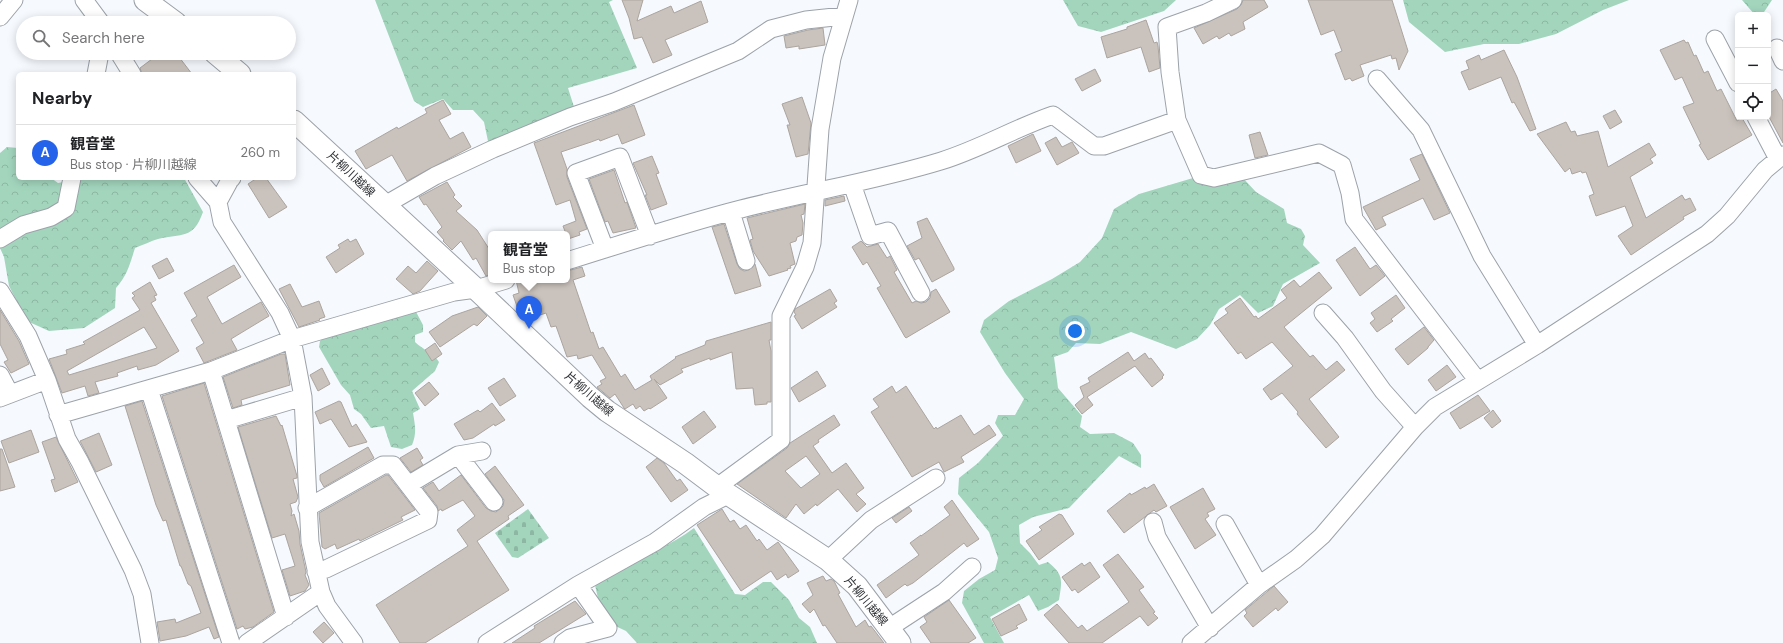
<!DOCTYPE html>
<meta charset="utf-8">
<style>
:root{--surface:#fff;--page:#f2f2f2;--text:#202124;--muted:#757577;--line:#e0e0e0;--accent:#2563eb}
body{margin:0;font-family:"DM Sans","Noto Sans JP",sans-serif;background:var(--page);color:var(--text)}
.controls{position:absolute;right:12px;top:12px;display:grid;overflow:hidden;border-radius:6px;box-shadow:0 2px 10px #0003}
.controls button{width:36px;height:36px;display:grid;place-items:center;padding:0;border:0;border-bottom:1px solid var(--line);background:var(--surface);color:var(--text);font:20px sans-serif}
.you{position:absolute;left:1075px;top:331px;width:14px;height:14px;margin:-10px;border:3px solid #fff;border-radius:50%;background:#1a73e8;box-shadow:0 0 0 6px #1a73e833}
.badge{display:grid;place-items:center;width:26px;height:26px;border-radius:50%;background:var(--accent);color:#fff;font-size:13px;font-weight:700}
.pin{position:absolute;translate:-50% -33px;filter:drop-shadow(0 1px 2px #0008)}
.pin::after{content:'';position:absolute;top:21px;width:14px;height:12px;background:inherit;clip-path:polygon(0 0,100% 0,50% 100%)}
.popup{position:absolute;left:488px;top:231px;width:82px;height:52px;box-sizing:border-box;display:grid;place-content:center;border-radius:6px;background:var(--surface);filter:drop-shadow(0 1px 3px #0005);font-size:13px;white-space:nowrap;color:var(--muted)}
.popup b{font-size:15px;color:var(--text)}
.popup::after{content:'';position:absolute;left:50%;top:100%;margin-left:-8px;border:8px solid transparent;border-top-color:var(--surface)}
.list{margin:0;padding:0;list-style:none}
h2{display:flex;justify-content:space-between;align-items:center;height:52px;margin:0;padding:0 16px;font-size:17px}
h2 small{font-size:13px;font-weight:400;color:var(--muted)}
.list li{display:grid;grid-template-columns:26px 1fr auto;gap:12px;align-items:center;box-sizing:border-box;height:56px;padding:0 16px;border-top:1px solid var(--line)}
.list b{display:block;font-size:15px;white-space:nowrap}
.list p{margin:0;font-size:13px;white-space:nowrap;color:var(--muted)}
.list em{font-size:13px;font-style:normal;color:var(--muted)}
.icon{flex:none;width:22px;height:22px;fill:none;stroke:currentColor;stroke-width:2;stroke-linecap:round;stroke-linejoin:round}
.map{position:relative;flex:none;width:1783px;height:643px;overflow:hidden}
.search{position:absolute;background:var(--surface);box-shadow:0 2px 10px #0003;left:16px;top:16px;width:280px;height:44px;display:flex;align-items:center;gap:10px;box-sizing:border-box;padding:0 14px;border-radius:22px;color:var(--muted);font-size:15px}
.panel{position:absolute;background:var(--surface);box-shadow:0 2px 10px #0003;left:16px;top:72px;width:280px;height:108px;border-radius:6px}
.map>svg:first-child{display:block}
.forest{fill:url(#forest-crowns)}
.cemetery{fill:url(#cemetery-stones)}
.building{fill:#cac2bc;stroke:#aca49e;fill-rule:evenodd}
.lines{fill:none;stroke-linecap:round;stroke-linejoin:round}
.minor-casing{stroke:#9ca2a9;stroke-width:19}
.major-casing{stroke:#9ca2a9;stroke-width:23}
.minor{stroke:#fff;stroke-width:17}
.major{stroke:#fff;stroke-width:21}
.labels{text-anchor:middle;dominant-baseline:central;stroke-width:4;stroke-linejoin:round;paint-order:stroke}
.street-label{font-size:12px;fill:#323538;stroke:#fff}
</style>
<div class="map">
<svg width="1783" height="643" viewBox="0 0 1783 643">
<defs>
<pattern id="forest-crowns" width="20" height="18" patternUnits="userSpaceOnUse"><rect width="20" height="18" fill="#a3d5bd"/><path d="M2 6a3 3 0 1 1 6 0M12 15a3 3 0 1 1 6 0" fill="none" stroke="#8db7a3"/></pattern>
<pattern id="cemetery-stones" width="16" height="16" patternUnits="userSpaceOnUse"><rect width="16" height="16" fill="#a3d5bd"/><path d="M2 7V4a2 2 0 0 1 4 0v3zM10 15v-3a2 2 0 0 1 4 0v3z" fill="#8db7a3"/></pattern>
</defs>
<rect width="100%" height="100%" fill="#f6faff"/>
<!-- forest -->
<path class="forest" d="M375,0H613L609,2L637,68L568,88L575,110L489,146L484,122L473,110H453L443,99L423,107L414,101Z
M1063,0H1176L1164,11L1101,32L1078,26Z
M1403,0H1629L1603,10L1556,34L1519,44H1484L1445,52L1409,22Z
M1742,0H1772L1762,15H1755Z
M7,147L18,148V178H51L58,183L84,178H184L203,212C193,240 182,233 158,239C151,241 143,245 135,248C130,264 127,276 116,288L115,308L84,328L49,331L27,321L9,286L4,257L0,248V153Z
M1242,177L1256,192L1284,209L1287,223L1301,229L1305,236L1303,245L1320,263L1283,284L1273,306L1258,313L1240,295L1219,309L1210,325L1197,339L1176,349L1131,332L1100,344L1076,343L1068,352L1054,357L1058,388L1082,416L1080,427L1090,434L1114,433L1133,443L1141,455V468L1119,456L1069,508L1033,517L1019,525L1020,543L1030,553L1039,565L1048,562C1064,575 1062,580 1059,600L1048,607L1038,611L1029,595L990,617L1004,643H984L962,603L964,591L979,579L995,570L998,558L989,532L958,494L959,478L978,463L1003,436L995,423L998,415H1015L1024,399L1005,373L980,332L984,320L1009,301L1052,279L1080,262L1102,238L1114,209L1139,194L1193,178L1218,183Z
M414,308L423,325V332L415,335V342C423,350 433,352 439,362L435,371L412,391L420,409L413,413C415,425 417,433 412,445L402,449L391,447L384,426L371,428L361,414L354,409L350,395L341,385L319,347L320,341L331,332Z
M694,528L735,594L745,595L763,582H771L789,600L799,618L810,627L817,643H637L626,631L611,624L599,603L595,585C604,579 612,573 621,568C645,554 672,545 694,528Z"/>
<!-- cemetery -->
<path class="cemetery" d="M528,509L549,538L518,558L512,557L495,533Z"/>
<!-- building -->
<path class="building" d="M622,0H643L637,21L671,6L674,13L701,1L708,22L665,40L672,55L653,63L642,37L634,39L629,18Z
M1243,0H1264L1268,7L1243,22L1245,29L1231,36L1229,33L1219,39L1217,36L1203,44L1194,28L1237,9L1241,5Z
M1308,0H1392L1408,51L1399,70L1396,58L1392,59L1391,55L1360,65L1364,76L1352,81L1350,78L1345,80L1335,54L1342,51L1334,30L1321,35Z
M1146,20L1154,43L1157,42L1158,46L1160,68L1149,72L1141,47L1107,58L1101,37L1127,29V27Z
M823,28L825,45L799,49V46L786,48L784,36L808,30Z
M1684,40L1686,43L1688,42L1694,56L1696,55L1704,73L1708,71L1717,91L1721,89L1737,121L1742,118L1752,135L1708,160L1699,145L1701,144L1683,107L1694,103L1682,77L1675,80L1660,50Z
M1504,50L1517,77L1536,129L1530,131L1514,102L1512,103L1501,77L1469,90L1461,72L1469,69L1466,61L1479,55L1481,60Z
M160,53H176L192,74H142L140,68Z
M1095,69L1101,81L1082,91L1075,79Z
M1776,89L1783,101V143L1768,115V94Z
M802,97L811,123L808,154L796,157L787,125H790L782,104Z
M443,100L451,114L439,120L450,139L463,132L471,147L407,181L392,155L366,169L355,151L397,127L398,129L427,113L425,109Z
M634,105L645,135L622,144L618,134L600,141L599,139L591,142L561,152L567,169V177L587,229L579,232L580,235L568,239L563,226L576,221L570,200L556,205L534,143Z
M1615,110L1622,122L1610,129L1603,116Z
M1566,122L1571,132L1575,131L1577,136L1598,131L1608,167L1649,143L1656,155L1650,159L1653,163L1630,177L1646,218L1682,195L1685,200L1690,198L1696,210L1683,217L1684,219L1631,255L1618,236L1633,226L1625,206L1596,216L1589,196L1594,194L1586,172L1582,173L1581,171L1572,174L1570,168L1565,172L1537,134Z
M1260,132L1268,155L1255,158L1249,135Z
M1033,134L1041,151L1016,163L1008,146Z
M1056,137L1062,147L1072,142L1079,153L1057,165L1045,143Z
M1422,154L1450,213L1434,220L1423,198L1382,217L1386,225L1376,230L1363,207L1420,180L1410,159Z
M652,156L659,173L656,174L667,204L651,210L645,195H647L633,163Z
M614,170L625,203L627,202L636,228L613,233L608,221L605,222L589,179Z
M257,178H266L287,207L269,218L248,184Z
M447,182L455,195L453,197L462,206L456,211L477,230L491,252V274L486,276L476,258L473,260L461,241L452,250L443,241L444,240L437,232L442,227L426,204L424,205L419,197Z
M844,196L845,201L825,206V200Z
M805,204L804,214L801,215L803,223L802,235L797,237L796,241L790,243L795,264L790,266L791,268L787,269L788,270L769,276L753,251L750,240L753,239L747,218Z
M927,218L954,268V270L932,282L919,258L915,260L907,246L922,238L917,222Z
M724,224L737,264L740,269L744,271L749,270L755,264L761,286L735,294L712,227Z
M348,239L350,242L356,239L364,254L336,273L326,257L340,248L338,245Z
M861,241L867,247L878,244L887,258L890,256L897,270L894,272L912,303L916,301L921,303L926,302L930,298L931,292L936,289L950,312L906,338L905,337L877,288L881,286L867,262L863,265L852,247Z
M1355,247L1370,269L1376,265L1385,276L1360,296L1336,260Z
M167,258L174,271L159,279L152,266Z
M427,261L438,271L420,291L413,294L396,279L408,266L416,273Z
M234,265L241,277L207,297L222,324L261,302L269,316L231,339L237,350L204,363L196,348L204,343L191,320L197,316L184,293Z
M582,267L585,276L573,280L591,333L593,332L599,349L603,347L621,377L625,374L635,390L652,380L650,376L676,358L675,357L705,345L706,341L771,322V340H769L771,351V402H767V404L755,405L753,388L736,389L732,352L710,360V358L681,369L683,372L660,385L654,379L667,398L650,409L649,408L644,411L640,406L636,409L633,404L625,409L624,408L615,394L610,398L597,387L602,384L600,381L606,378L592,355L578,359L577,355L567,357L556,326L551,327L546,313L528,319L525,310L519,312L513,295L519,293L516,280H567V271Z
M1319,272L1332,288L1284,327L1310,357L1313,355L1326,370L1337,361L1345,370L1309,399L1339,437L1326,448L1297,414L1298,412L1282,393L1271,400L1263,389L1293,366L1272,342L1246,359L1241,352L1238,354L1214,323L1228,313L1225,309L1240,298L1254,317L1256,316L1258,319L1287,298L1281,290L1294,280L1300,287Z
M150,282L157,295L154,296L156,300L151,303L179,351L156,365L138,370L137,366L117,373L118,376L95,382L99,393L88,396L85,386L62,393L49,359L67,354L66,350L85,344L83,342L140,310L132,298L135,296L132,293ZM144,327L157,348L69,375L67,371Z
M290,284L302,307L319,301L325,317L319,319L320,320L299,327L279,289Z
M830,289L837,301L834,303L837,307L802,329L794,316L796,315L794,312L795,309Z
M1396,295L1405,308L1391,319L1393,321L1377,332L1370,323L1375,319L1371,313Z
M478,307L487,316L477,326L474,324L440,347L429,332L452,316Z
M0,310L19,341L29,364L11,373L4,362L8,360L0,344Z
M1424,327L1434,340L1428,347V348L1408,365L1395,349Z
M435,343L442,354L432,361L425,350Z
M1128,352L1134,361L1145,353L1149,359L1151,358L1164,375L1162,377L1163,378L1152,387L1135,366L1087,397L1093,405L1082,414L1075,405L1084,397L1080,387L1090,382L1088,378Z
M281,354H285L290,385L241,400L242,405L233,408L223,377Z
M1447,365L1456,377L1436,391L1428,380Z
M322,368L330,384L318,391L310,375Z
M817,371L826,386L799,402L791,388Z
M504,378L516,396L500,406L488,388Z
M429,382L439,394L425,406L415,393Z
M204,383L274,612L253,627L245,629L243,626L237,629L162,396Z
M892,386L896,393L906,386L934,429L936,427L937,429L961,415L974,435L989,425L996,435L961,457L964,462L944,472L939,462L912,477L871,412L879,407L873,399Z
M1478,395L1490,411L1460,429L1450,413Z
M142,401L219,637L214,639L209,627L186,636L160,641L157,622L175,619L176,623L201,613L191,586L188,584L181,566H180L166,520L163,521L156,505L125,406Z
M339,401L341,402L352,427L356,424L367,442L349,447L331,419L320,424L315,412Z
M492,403L505,420L495,426L494,424L473,438L464,440L454,424L478,410L480,412Z
M1493,410L1501,421L1492,428L1484,418Z
M704,411L716,427L693,444L682,427Z
M834,415L840,425L818,440L819,442L813,446L832,473L846,463L864,488L856,494L866,504L857,512L838,489L817,506L816,504L804,514L796,504L786,518L737,484L787,448L790,443ZM806,456L820,474L801,488L785,471Z
M276,416L281,426L282,425L297,476V478L293,479L298,497L296,502L290,504L292,511L291,516L294,514L299,531L300,544L306,572L305,575L309,585L305,591L290,596L282,570L295,566L285,534L272,538L238,427Z
M31,430L39,452L9,463L1,441Z
M99,433L112,465L96,472L80,441Z
M56,437L78,482L55,492L51,480L55,479L42,442Z
M368,447L374,458L324,487L320,480V475Z
M417,448L423,458L420,460L423,465L411,472L400,458Z
M0,449H2L15,487L0,491Z
M657,458L664,463L677,481L680,479L688,490L671,502L646,467Z
M495,466L524,505L508,516L509,519L477,541L509,590L425,643H400L376,605L468,546L457,530L475,516L463,500L442,511L441,509L438,511L437,506L423,488L433,482L439,491L461,475L486,508L491,511L496,512L503,506L504,500L485,474Z
M386,475H388L415,510L401,517L403,520L360,541L359,539L337,549L335,544L325,549L322,547L319,513Z
M1154,484L1167,506L1156,512L1154,510L1124,533L1107,511L1130,493L1131,495L1145,487L1146,489Z
M1203,488L1215,509L1207,513L1209,516L1205,519L1216,535L1195,549L1170,507Z
M952,500L979,539L967,547L964,543L913,583L907,586L905,584L886,598L877,585L919,555L910,543L921,535V536L950,515L944,507Z
M909,507L912,511L896,523L892,518Z
M722,509L730,522L734,520L740,529L746,525L757,541L759,539L767,550L778,542L799,571L788,578L786,574L777,580L771,571L741,591L697,525Z
M1059,514L1062,515L1074,534L1039,560L1026,541L1042,530L1039,527Z
M1118,554L1144,587L1139,590L1155,612L1153,613L1158,618L1148,626L1140,616L1102,643H1069L1044,615L1057,604L1078,628L1082,625L1087,631L1129,602L1103,565Z
M1090,562L1100,577L1078,593L1075,589L1072,591L1062,577L1082,563L1084,566Z
M823,576L826,581L831,579L834,581L840,593L838,594L856,627L865,620L869,627L871,626L884,643H837L825,625L823,626L814,609L810,613L802,604L813,595L807,583Z
M1274,586L1288,602L1278,611L1276,608L1253,627L1244,616L1247,613L1245,610Z
M949,600L976,638L968,643H931L920,627L927,622L924,617Z
M575,601L586,614L539,643H512L535,628L534,626Z
M1019,604L1027,620L1016,626L1018,628L1001,636L992,619Z
M324,622L334,633L323,643L313,632Z"/>
<g class="lines">
<!-- minor casing -->
<g class="minor-casing">
<path id="minor" d="M84,0L101,23
M0,17L14,0
M1715,39L1738,83
M1777,48L1783,61
M119,53L132,74
M96,74L100,53
M1377,79L1421,130L1482,256L1537,345
M1756,117L1778,159
M1177,120L1170,72L1167,27L1206,13L1233,0
M197,178L218,202
M232,178L230,180L218,202L222,222L280,313L292,339L303,397L310,542L321,592L327,606L354,643
M852,184L870,236L888,231L921,293
M385,205L435,176L493,149L570,117L614,102L738,51L771,29L806,20L844,16
M731,212L746,261
M0,239L23,225L51,217L66,208L72,178
M605,249L576,173L620,157L650,236
M567,261C625,243 682,224 741,209C807,192 876,181 941,161C980,149 1015,128 1053,115L1094,146H1104L1177,120L1201,175L1214,178L1319,153L1342,165L1350,193L1354,219L1478,381
M0,291L28,336L47,380L67,439L80,462L133,570L142,594L150,643
M1323,313L1345,338L1383,391L1415,427
M211,371L286,617
M0,375L10,394
M149,389L231,643
M0,398L47,380
M58,415L211,371L292,339L454,292L476,289L506,280
M226,420L303,397
M458,455L494,502
M408,485L458,455L482,451
M717,487L781,440V316L805,267L812,243L820,129L832,58L849,0
M307,508L383,465H393L429,512L428,520L326,569L316,572
M1153,522L1157,537L1210,628
M1225,524L1259,585
M828,560L871,520L936,478
M889,628L944,592L972,567
M247,643L321,592
M487,643L578,585L655,542L704,507L728,495
M563,643L570,638L608,628L578,585
M1191,643L1259,585L1296,559L1322,536L1415,427L1435,407L1537,345L1707,234L1727,216L1765,170L1783,155"/>
</g>
<!-- major casing -->
<g class="major-casing">
<path id="major" d="M145,0L176,23
M215,53L240,74
M294,121L476,289L590,397L607,411L685,463L717,487L828,560L857,586L900,643"/>
</g>
<!-- minor -->
<use href="#minor" class="minor"/>
<!-- major -->
<use href="#major" class="major"/>
</g>
<g class="labels">
<!-- street labels -->
<g class="street-label">
<text transform="translate(351 174) rotate(43)">片柳川越線</text>
<text transform="translate(589 394) rotate(41)">片柳川越線</text>
<text transform="translate(866 601) rotate(50)">片柳川越線</text>
</g>
</g>
</svg>
<div class="controls">
<button>+</button>
<button>−</button>
<button><svg class="icon" aria-label="locate" viewBox="0 0 24 24"><circle cx="12" cy="12" r="6"/><path d="M12 2v4M12 18v4M2 12h4M18 12h4"/></svg></button>
</div>
<div class="you"></div>
<div class="pin badge" style="left:529px;top:329px">A</div>
<div class="popup"><b>観音堂</b>Bus stop</div>
<div class="search"><svg class="icon" aria-label="search" viewBox="0 0 24 24"><circle cx="10" cy="10" r="6"/><path d="M15 15l6 6"/></svg>Search here</div>
<section class="panel">
<h2>Nearby<small></small></h2>
<ul class="list">
<li><span class="badge">A</span><div><b>観音堂</b><p>Bus stop · 片柳川越線</p></div><em>260 m</em></li>
</ul>
</section>
</div>
